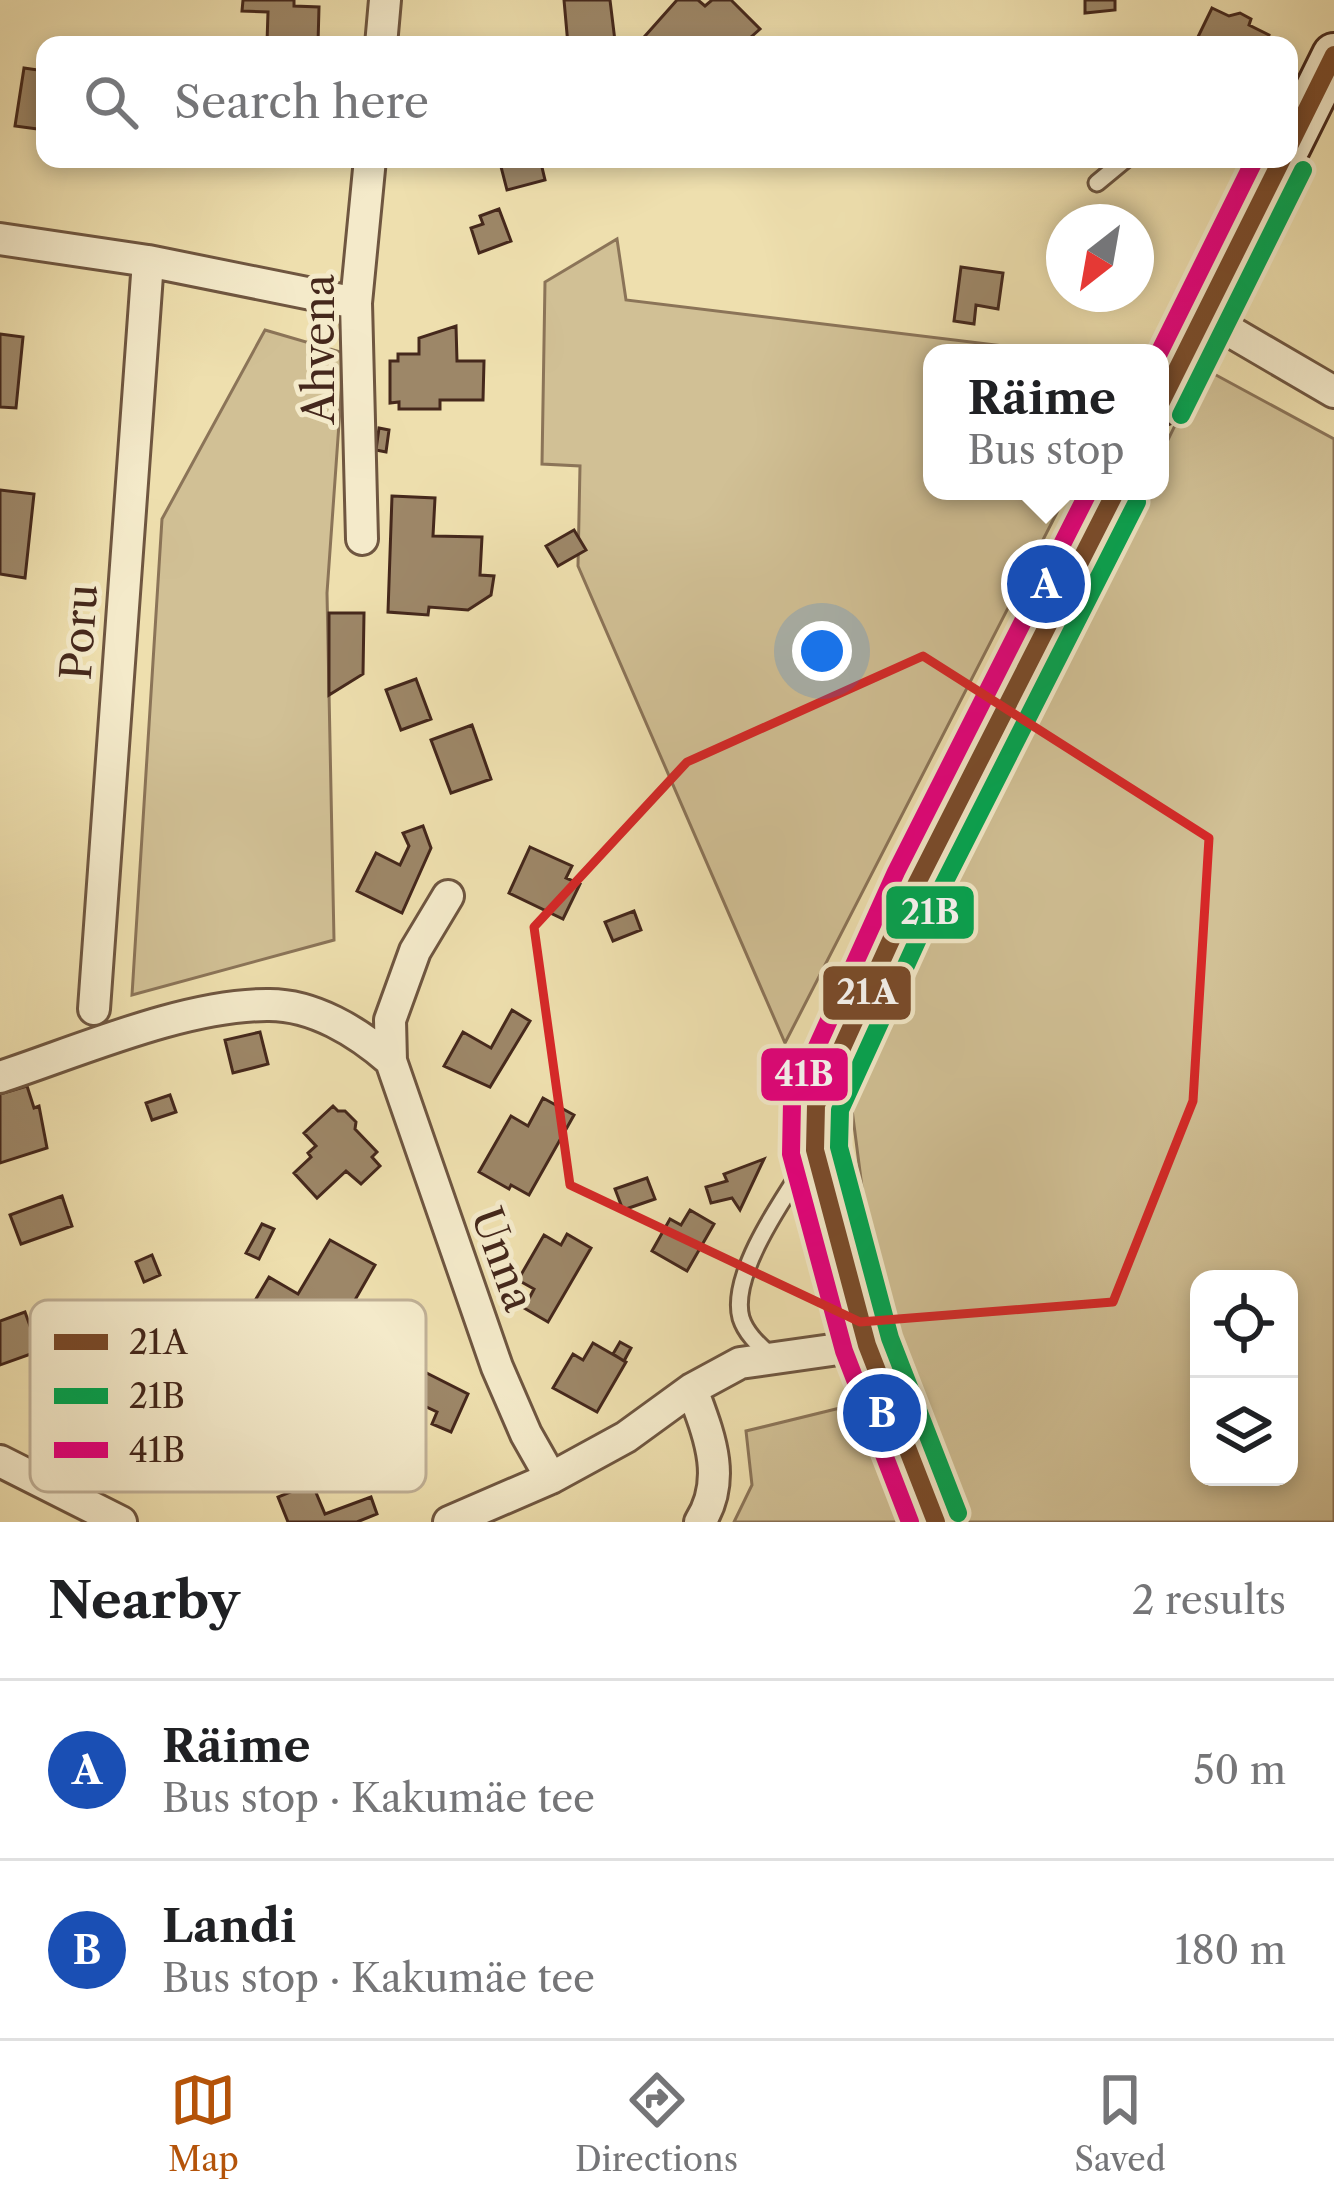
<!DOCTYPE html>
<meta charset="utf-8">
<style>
:root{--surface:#fff;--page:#f6f6f6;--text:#202124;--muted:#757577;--line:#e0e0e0;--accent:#b45309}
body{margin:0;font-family:"Libre Caslon Text",serif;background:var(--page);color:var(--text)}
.controls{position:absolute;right:36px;bottom:36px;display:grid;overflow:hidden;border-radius:24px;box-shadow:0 6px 18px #0003}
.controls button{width:108px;height:108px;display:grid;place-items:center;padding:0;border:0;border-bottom:3px solid var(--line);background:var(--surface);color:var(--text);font:60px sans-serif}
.compass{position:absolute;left:1046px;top:204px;width:108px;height:108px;border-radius:50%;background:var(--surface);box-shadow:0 6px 18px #0003;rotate:211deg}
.you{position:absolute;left:822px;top:651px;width:42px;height:42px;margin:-30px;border:9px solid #fff;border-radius:50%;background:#1a73e8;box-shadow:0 0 0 18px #1a73e833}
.badge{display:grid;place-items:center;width:78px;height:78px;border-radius:50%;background:var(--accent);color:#fff;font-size:39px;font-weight:700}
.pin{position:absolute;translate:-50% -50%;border:6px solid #fff;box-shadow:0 3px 12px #0006}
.popup{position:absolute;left:923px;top:344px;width:246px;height:156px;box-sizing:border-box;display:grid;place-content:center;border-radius:24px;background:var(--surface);filter:drop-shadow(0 3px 9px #0005);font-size:39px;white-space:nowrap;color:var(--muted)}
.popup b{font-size:45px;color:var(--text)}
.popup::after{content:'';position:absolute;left:50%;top:100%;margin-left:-24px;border:24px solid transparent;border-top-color:var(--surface)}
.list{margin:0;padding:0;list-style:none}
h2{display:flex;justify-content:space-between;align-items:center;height:156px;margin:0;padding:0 48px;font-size:51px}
h2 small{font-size:39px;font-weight:400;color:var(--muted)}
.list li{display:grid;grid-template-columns:78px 1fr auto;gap:36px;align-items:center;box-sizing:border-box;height:180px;padding:0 48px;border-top:3px solid var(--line)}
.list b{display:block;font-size:45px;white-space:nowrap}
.list p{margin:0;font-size:39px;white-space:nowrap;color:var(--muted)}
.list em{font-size:39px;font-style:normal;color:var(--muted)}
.icon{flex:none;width:66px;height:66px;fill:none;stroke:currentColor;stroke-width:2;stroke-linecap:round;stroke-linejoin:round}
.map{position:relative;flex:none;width:1334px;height:1522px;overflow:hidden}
.search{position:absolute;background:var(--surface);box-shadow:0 6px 18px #0003;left:36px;right:36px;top:36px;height:132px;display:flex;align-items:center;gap:30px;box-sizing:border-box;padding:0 42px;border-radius:24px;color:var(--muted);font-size:45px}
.sheet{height:516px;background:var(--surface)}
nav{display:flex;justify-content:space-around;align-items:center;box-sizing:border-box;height:168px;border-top:3px solid var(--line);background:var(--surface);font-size:33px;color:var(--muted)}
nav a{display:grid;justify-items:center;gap:6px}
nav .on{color:var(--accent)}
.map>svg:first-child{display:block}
.green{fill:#d1c095;stroke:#8b7458;stroke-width:3;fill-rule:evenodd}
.building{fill:#9d8768;stroke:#45281c;stroke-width:3}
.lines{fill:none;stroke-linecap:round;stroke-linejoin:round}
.lane-casing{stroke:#6f5640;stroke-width:21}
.street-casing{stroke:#6f5640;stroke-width:36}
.secondary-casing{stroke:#45281c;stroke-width:48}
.lane{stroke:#f4eaca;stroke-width:15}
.street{stroke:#f4eaca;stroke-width:30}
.secondary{stroke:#f4eaca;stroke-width:42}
.bus-1-casing{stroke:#f4eaca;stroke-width:27}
.bus-2-casing{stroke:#f4eaca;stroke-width:27}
.bus-3-casing{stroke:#f4eaca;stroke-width:27}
.bus-1{stroke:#7a4b2a;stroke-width:18}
.bus-2{stroke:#00a651;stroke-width:18}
.bus-3{stroke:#e5007d;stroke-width:18}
.marked{fill:none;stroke:#d62828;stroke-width:9;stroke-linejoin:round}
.labels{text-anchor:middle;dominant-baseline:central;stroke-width:10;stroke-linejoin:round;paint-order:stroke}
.street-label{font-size:42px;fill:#45281c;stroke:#f4eaca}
.key{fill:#f4eaca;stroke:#c0b096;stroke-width:3}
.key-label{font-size:33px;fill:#45281c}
.line-badge{stroke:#f4eaca;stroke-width:4.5}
.badge-label{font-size:33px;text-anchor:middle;font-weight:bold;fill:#fff}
</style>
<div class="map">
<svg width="1334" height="1522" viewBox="0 0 1334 1522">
<rect width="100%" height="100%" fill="#eedfae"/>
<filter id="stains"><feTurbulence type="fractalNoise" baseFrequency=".00167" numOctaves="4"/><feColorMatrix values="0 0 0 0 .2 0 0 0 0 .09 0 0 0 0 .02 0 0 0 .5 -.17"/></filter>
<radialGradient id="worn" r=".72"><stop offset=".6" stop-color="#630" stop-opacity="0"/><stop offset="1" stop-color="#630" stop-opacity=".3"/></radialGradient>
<!-- green -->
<path class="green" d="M617,239L626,300L1062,353H932V491H1068L785,1043L578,566L580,466L542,464L545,282Z
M265,330L344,353L327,593L334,940L132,995L162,519Z
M1203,368L1334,439V1522H734L752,1485L746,1431L840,1408L913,1378L872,1265L850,1094L1143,491H1160V456ZM1199,1279H1289V1477H1199Z"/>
<!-- building -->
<path class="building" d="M243,0H294V6L319,7L318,44L267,43L268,12L242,11Z
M564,0H610L615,41H607V45H568Z
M677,0H698L705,6L712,0H731L760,29L742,45H637Z
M1085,0H1115V10L1085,13Z
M1212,8L1229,16L1240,13L1251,19L1249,25L1269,35L1267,41L1270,45H1194Z
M24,68L45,71V130L15,126Z
M499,159H540L545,180L507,190Z
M499,209L511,241L479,253L471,228L483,224L480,216Z
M961,267L1003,273L998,309L976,305L974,324L954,321Z
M456,326L457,361H484L483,400H440V409H399V402L390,403V361H398V354H419V338Z
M0,334L23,337L16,408L0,407Z
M379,428L389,430L386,452L376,450Z
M0,490L34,494L25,578L0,574Z
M392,496L435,498L433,536L482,537L480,575L494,576L491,595L468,610L429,607L428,615L388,612Z
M574,530L586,550L558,566L546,546Z
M329,613H364L363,674L329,695Z
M416,679L431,719L401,730L386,690Z
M472,725L491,779L451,793L431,740Z
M423,826L431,848L402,913L357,891L376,853L400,865L409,846L403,833Z
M530,847L572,866L566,878L580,884L563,919L509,893Z
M634,911L641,930L613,941L605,922Z
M512,1010L530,1021L490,1087L444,1066L463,1032L491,1048Z
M260,1032L268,1064L233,1073L225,1040Z
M27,1086L34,1108L39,1106L47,1148L0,1163V1094Z
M170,1095L176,1112L152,1120L146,1103Z
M543,1098L574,1115L529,1195L511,1185L509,1189L479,1172L511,1116L528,1126Z
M333,1106L338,1111H345L356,1122L355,1129L377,1152L372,1157L380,1166L361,1184L346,1171L317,1198L294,1173L311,1157L308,1153L316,1146L304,1133Z
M764,1159L740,1210L732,1198L711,1203L706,1187L727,1181L724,1174Z
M647,1178L655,1199L623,1210L615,1189Z
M62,1196L72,1226L21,1244L10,1215Z
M690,1210L714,1224L687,1271L652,1251L670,1219L681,1225Z
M262,1224L274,1229L259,1259L246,1253Z
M567,1234L591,1248L548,1322L524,1308L534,1289L518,1280L544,1235L561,1245Z
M330,1240L375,1265L335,1335L303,1316L292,1334L250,1309L269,1277L298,1294Z
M152,1255L160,1275L144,1282L136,1262Z
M167,1304L176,1328L142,1341L133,1316Z
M25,1312L39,1351L0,1365V1321Z
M74,1320L76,1327L87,1323L93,1337L64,1349L55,1328Z
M620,1342L631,1348L624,1361L613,1354Z
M593,1343L626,1362L597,1412L553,1388L573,1354L583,1360Z
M399,1359L468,1394L451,1432L432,1424L437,1412L386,1388Z
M309,1364L328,1375L321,1387L302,1377Z
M97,1387L107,1411L72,1425L62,1401Z
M233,1402L255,1461L179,1489L158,1430Z
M135,1426L147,1461L103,1476L91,1441Z
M312,1483L325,1514L371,1497L377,1514L357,1522H288L278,1497Z"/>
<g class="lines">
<!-- lane casing -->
<g class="lane-casing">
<path id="lane" d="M1097,183L1126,159
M771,1356C759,1345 746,1334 741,1318C729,1274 786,1195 809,1159"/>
</g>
<!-- street casing -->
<g class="street-casing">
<path id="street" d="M381,45L385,0
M0,239L148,261L356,303
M1204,316L1334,392
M362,539L356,303L370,159
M448,896L415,951L390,1020L391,1061L497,1367L526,1434L551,1478
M94,1009L148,261
M0,1077C79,1051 184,1005 267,1005C313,1004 358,1032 391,1061
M692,1389C708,1433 728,1478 700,1522
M0,1461L121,1522
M449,1522L551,1478L626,1437L692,1389L740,1363L867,1345"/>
</g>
<!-- secondary casing -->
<g class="secondary-casing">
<path id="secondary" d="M1289,146L1334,55
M1160,404L1282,159
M936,1522L867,1345L815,1150L816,1105L917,883L1116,491"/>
</g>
<!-- lane -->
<use href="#lane" class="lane"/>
<!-- street -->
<use href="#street" class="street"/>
<!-- secondary -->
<use href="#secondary" class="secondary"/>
<!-- bus-1 casing -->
<g class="bus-1-casing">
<path id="bus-1" d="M1289,146L1334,55
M1160,404L1282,159
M936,1522L867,1345L815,1150L816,1105L917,883L1116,491"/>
</g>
<!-- bus-2 casing -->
<g class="bus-2-casing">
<path id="bus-2" d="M1181,415L1303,170
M958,1513L890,1338L839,1147L840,1110L939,893L1137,502"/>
</g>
<!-- bus-3 casing -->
<g class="bus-3-casing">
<path id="bus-3" d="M1159,353L1255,159
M910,1522L844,1351L791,1154L792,1102L896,872L1089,491"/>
</g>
<!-- bus-1 -->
<use href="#bus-1" class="bus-1"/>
<!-- bus-2 -->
<use href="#bus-2" class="bus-2"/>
<!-- bus-3 -->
<use href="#bus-3" class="bus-3"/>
</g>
<!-- marked area -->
<path class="marked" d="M923,656L1209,838L1193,1101L1113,1302L860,1322L570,1185L534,927L687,762Z"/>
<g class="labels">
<!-- street labels -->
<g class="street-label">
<text transform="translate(319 349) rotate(-90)">Ahvena</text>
<text transform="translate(79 632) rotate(-86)">Poru</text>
<text transform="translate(503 1259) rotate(70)">Unna</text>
</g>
</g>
<!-- legend -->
<rect x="30" y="1300" width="396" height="192" rx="18" class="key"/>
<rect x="54" y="1334" width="54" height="16" fill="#7a4b2a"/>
<rect x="54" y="1388" width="54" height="16" fill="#00a651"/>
<rect x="54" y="1442" width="54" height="16" fill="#e5007d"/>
<g class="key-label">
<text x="129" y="1354">21A</text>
<text x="129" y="1408">21B</text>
<text x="129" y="1462">41B</text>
</g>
<g class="line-badge">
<rect x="884" y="884" width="92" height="57" rx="12" fill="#00a651"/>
<rect x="821" y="964" width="92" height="58" rx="12" fill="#7a4b2a"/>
<rect x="759" y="1046" width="91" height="57" rx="12" fill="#e5007d"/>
</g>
<g class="badge-label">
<text x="930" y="924">21B</text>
<text x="867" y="1004">21A</text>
<text x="804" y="1086">41B</text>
</g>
<rect width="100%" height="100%" filter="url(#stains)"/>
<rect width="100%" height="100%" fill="url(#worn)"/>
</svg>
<div class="controls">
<button><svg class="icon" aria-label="locate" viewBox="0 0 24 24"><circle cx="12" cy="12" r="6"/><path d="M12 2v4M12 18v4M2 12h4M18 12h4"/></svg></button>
<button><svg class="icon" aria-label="layers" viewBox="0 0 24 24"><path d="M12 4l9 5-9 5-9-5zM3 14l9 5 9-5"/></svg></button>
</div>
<svg class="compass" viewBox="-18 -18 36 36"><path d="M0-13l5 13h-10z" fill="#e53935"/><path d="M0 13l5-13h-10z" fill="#757577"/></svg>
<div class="you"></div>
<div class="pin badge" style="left:1046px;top:584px;background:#1a4fb4">A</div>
<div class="popup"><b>Räime</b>Bus stop</div>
<div class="pin badge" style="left:882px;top:1413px;background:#1a4fb4">B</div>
<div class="search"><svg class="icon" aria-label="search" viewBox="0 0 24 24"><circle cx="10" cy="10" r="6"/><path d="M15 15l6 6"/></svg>Search here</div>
</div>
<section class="sheet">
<h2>Nearby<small>2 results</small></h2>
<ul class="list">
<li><span class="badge" style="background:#1a4fb4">A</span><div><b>Räime</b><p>Bus stop · Kakumäe tee</p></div><em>50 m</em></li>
<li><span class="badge" style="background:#1a4fb4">B</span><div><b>Landi</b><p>Bus stop · Kakumäe tee</p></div><em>180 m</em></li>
</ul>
</section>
<nav>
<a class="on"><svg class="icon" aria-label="map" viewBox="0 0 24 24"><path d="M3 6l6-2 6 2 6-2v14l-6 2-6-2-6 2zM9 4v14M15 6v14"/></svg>Map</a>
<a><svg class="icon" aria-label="directions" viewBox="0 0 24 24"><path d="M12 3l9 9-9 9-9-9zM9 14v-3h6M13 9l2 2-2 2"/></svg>Directions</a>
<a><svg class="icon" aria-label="saved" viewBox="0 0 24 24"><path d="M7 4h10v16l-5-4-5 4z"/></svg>Saved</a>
</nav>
